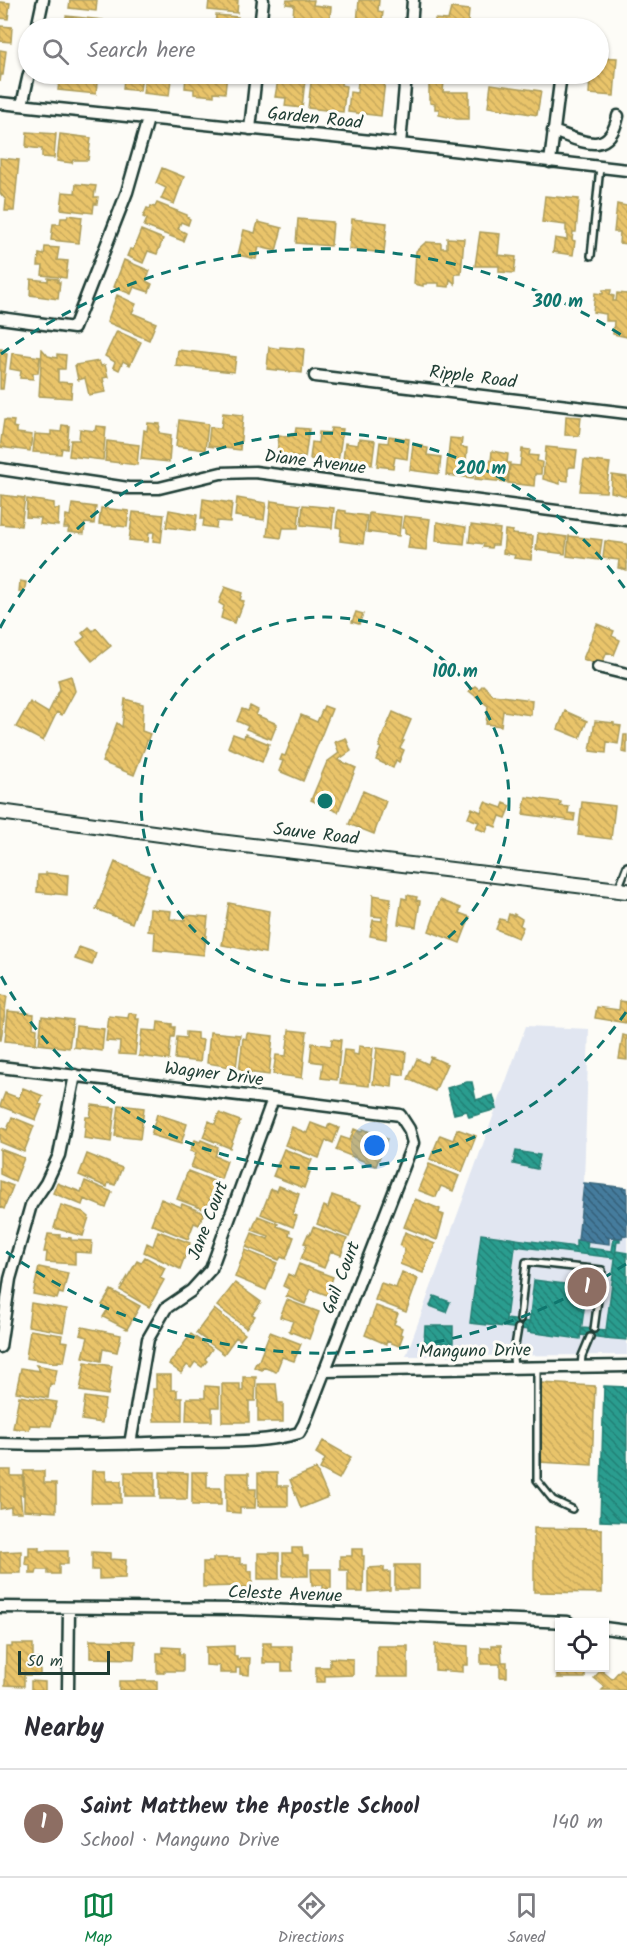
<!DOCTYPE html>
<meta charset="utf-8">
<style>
:root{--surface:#fff;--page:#f2f2f3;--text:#2b2b33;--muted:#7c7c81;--line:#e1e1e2;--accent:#0b8043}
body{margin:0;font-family:Kalam,sans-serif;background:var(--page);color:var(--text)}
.controls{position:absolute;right:18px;bottom:18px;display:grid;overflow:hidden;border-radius:0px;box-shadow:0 2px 4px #0004}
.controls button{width:54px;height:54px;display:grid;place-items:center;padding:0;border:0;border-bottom:2px solid var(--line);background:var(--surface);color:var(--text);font:30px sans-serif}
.scale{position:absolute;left:18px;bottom:15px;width:92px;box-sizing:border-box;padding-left:6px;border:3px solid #1f3d34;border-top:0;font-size:16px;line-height:21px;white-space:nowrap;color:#1f3d34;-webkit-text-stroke:4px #fdfcf7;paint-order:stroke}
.you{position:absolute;left:375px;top:1146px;width:21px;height:21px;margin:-15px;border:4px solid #fff;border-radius:50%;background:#1a73e8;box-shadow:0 0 0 9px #1a73e833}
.badge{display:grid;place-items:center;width:39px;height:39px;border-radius:50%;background:var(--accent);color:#fff;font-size:20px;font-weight:700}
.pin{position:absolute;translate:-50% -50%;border:3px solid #fff;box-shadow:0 2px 6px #0006}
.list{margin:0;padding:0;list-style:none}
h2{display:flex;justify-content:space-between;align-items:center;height:78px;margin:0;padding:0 24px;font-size:26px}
h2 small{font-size:20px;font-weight:400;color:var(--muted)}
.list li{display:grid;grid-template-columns:39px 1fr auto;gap:18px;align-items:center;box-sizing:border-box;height:108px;padding:0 24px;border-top:2px solid var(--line)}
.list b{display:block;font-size:22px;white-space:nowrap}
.list p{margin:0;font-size:20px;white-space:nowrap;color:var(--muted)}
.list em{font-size:20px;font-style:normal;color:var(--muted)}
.icon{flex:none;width:33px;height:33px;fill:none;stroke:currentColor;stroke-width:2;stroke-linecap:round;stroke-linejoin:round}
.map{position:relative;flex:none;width:627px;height:1690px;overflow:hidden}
.search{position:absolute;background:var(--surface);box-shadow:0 2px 4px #0004;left:18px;right:18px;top:18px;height:66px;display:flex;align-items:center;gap:15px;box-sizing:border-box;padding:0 21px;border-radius:33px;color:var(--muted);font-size:22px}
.sheet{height:186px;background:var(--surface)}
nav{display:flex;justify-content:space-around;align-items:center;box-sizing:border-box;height:84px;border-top:2px solid var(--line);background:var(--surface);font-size:16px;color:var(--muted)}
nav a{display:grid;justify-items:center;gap:3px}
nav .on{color:var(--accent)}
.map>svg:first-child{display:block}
.built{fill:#e1e6f1}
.homes{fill:url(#homes-back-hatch);stroke:#ac9c5a;stroke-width:1.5}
.schools{fill:url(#schools-back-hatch);stroke:#278074;stroke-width:1.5}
.public{fill:url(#public-back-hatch);stroke:#3a687e;stroke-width:1.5}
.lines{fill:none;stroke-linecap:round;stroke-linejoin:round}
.lane-casing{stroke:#1f3d34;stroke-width:10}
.street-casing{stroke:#1f3d34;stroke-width:15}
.secondary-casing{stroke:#1f3d34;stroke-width:18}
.lane{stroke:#fdfcf7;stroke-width:5}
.street{stroke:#fdfcf7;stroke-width:10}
.secondary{stroke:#fdfcf7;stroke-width:14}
.ring{fill:none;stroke:#0f766e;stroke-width:3;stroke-dasharray:10 8}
.labels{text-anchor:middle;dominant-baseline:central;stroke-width:6;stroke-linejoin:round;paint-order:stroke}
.street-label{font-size:18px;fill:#1f3d34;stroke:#fdfcf7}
.centre{fill:#0f766e;stroke:#fdfcf7;stroke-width:3}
.ring-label{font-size:18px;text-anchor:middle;font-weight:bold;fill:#0f766e;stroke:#fdfcf7;stroke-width:6;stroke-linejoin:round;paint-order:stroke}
</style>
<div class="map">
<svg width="627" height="1690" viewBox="0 0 627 1690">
<defs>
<pattern id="homes-back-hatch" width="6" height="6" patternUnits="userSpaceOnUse" patternTransform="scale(1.5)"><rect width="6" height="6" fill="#e9c46a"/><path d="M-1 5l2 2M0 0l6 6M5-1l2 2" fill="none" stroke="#c7a95c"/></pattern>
<pattern id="schools-back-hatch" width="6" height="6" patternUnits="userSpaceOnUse" patternTransform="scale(1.5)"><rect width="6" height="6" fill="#2a9d8f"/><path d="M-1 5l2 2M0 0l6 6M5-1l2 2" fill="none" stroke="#238176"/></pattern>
<pattern id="public-back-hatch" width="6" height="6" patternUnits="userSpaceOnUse" patternTransform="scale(1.5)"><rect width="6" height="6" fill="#457b9d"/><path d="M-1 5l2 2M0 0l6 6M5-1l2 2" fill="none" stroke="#36617a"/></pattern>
</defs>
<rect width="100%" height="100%" fill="#fdfcf7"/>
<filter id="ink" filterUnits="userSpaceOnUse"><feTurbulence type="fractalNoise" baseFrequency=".0167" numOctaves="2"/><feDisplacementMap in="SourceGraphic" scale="12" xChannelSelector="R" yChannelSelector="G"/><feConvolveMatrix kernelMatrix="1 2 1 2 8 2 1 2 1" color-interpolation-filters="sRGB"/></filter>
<g filter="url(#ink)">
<!-- built -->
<path class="built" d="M526,1026L589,1029L584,1183L578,1240L608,1244L609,1237L622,1238L623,1235L627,1236V1355L406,1356Z"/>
<!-- homes -->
<path class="homes" d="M70,0H97L96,11L69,8Z
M209,0H238L237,13L208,10Z
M287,0H314L313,5L331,7L330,19L293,16L294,5L286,4Z
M359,0H379L378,11L383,12L381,27L357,24Z
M0,2L10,3L8,19L0,18Z
M451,8L469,10L468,23H475V28H434L435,19L448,20Z
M216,15L238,17L237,28H203V24L215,25Z
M66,16L103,20L102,28H61V25L65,26Z
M291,23L307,25L306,28H291Z
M0,26L12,27L11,42L0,41Z
M0,50L6,51L3,75H1L0,82Z
M598,57L617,58L614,96L589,94L590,74H598Z
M60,74H93H85V81L97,83L96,94L58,90Z
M116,74H142L140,91L123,89L124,77L116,76Z
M145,74H179L178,80L171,79L169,96L143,93Z
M186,74H227L225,93L214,92V96L194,94V89L185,88Z
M279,74H291L290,79L305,80L302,108L285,106L286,98L275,97Z
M312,74H342L341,85L346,86L343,112L308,108Z
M363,74H380L379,80L385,81L381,116L348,112L350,92L357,93L358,81L362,82Z
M429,81H444L443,92H469V119H457L439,115V109H435V104L430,103V99H429Z
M491,84L541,91L537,115L488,107Z
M27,132L56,134L54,158L42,157V149L26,147Z
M60,134L91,138L88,160H73L72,163L57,161Z
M0,158L19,160L14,211H5L6,200L0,193Z
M162,168L184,177L174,204L161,199L166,188L156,183Z
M76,184L96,186L94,197H98L97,204H94L93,213L61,209L63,192L75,193Z
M545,196L579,199L576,232H573L572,240L575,241L573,255L553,252L555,238L567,240V231H566V225L542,222Z
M157,203L187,215V217L190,219L188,225L181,222L178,229L186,233L183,241L144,226L147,219L143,217L147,208L150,209L151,206L155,207Z
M617,204L627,206V244L619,243L620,232H614Z
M68,215L82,217L79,243L51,240L53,224H60L61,218H67Z
M298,219L333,222L331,246L296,243Z
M352,219L387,223L384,253L349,249Z
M258,222L282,228L276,251L259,247L256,259L238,255L244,230L255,233Z
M141,230L163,239L157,254L148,251L143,263L127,256L130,249L133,250Z
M480,232L500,234L498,255L516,257L514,273L499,272V266H475Z
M447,238L464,239L461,274H455V284L450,279L449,287L439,286V283H427V284H423V286L414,284L416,251L426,242L441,243V248H447Z
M45,247L59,248L57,260L68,261L66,278L42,275L43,266H38L39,254L44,255Z
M124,260L150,271L146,281L152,284L149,292L134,287L131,294L114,287Z
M48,278L58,279V282H60L58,299L30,295L31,279L48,281Z
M603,290H611L610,295L614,296L613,301H616L617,293L627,294V337L613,334L614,321H606V314L593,312L595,293L603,294Z
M117,295L136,304L132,313L156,323L149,340L107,322Z
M117,331L141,342L130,365L123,361L119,370L113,367L115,362L105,356Z
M269,347L280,349V347L304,349L302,373L267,369Z
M0,349H2V353L7,354L3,389H0Z
M42,349L48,356L57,358V354L66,355L65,369H58V382L72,383L71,398L39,396Z
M178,350L236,357L234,372L176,366Z
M12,353L40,357L38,373H33V379L20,378L21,371L10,369Z
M99,361L101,366L105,365L108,377L103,378L106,392L89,395L85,378L78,380L75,365Z
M223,413L243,415L240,450L208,446L210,427L221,428Z
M566,416L581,417L579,436L565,435Z
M4,420L14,421L13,427L17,428V433L32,435L30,451L0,447Z
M179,420L208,424L205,450L176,446Z
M148,423L160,424L159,433L171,435L169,462L141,459L144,430L147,431Z
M62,425L69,426L67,449L62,448L61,454L33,452L35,434L51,435V431L61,432Z
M96,426L106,427L103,460L69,456L71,440H79L80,429L95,431Z
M296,428L309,429L305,458L277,454L279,435L289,437L290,434H295Z
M331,428L343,429L338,462L310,459L312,442L318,443L319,432L330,433Z
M389,436L409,439L407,459L395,457L393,468L377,466L380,442L388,443Z
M450,438L462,439L461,447L467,448L466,462L475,464L473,478L446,475Z
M359,439L375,441L372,465L343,460L345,443L358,445Z
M107,441L139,445L137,465L105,461Z
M413,444L422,445V447L428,448L427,455L441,457L439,474L410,470Z
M546,447L577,450L575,467H570L568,469V481L560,480V484L543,479Z
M522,449L530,450L529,455L538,456L537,461L542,462L541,474H535L534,486L508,483L510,465L520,466Z
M492,451L508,454L507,463H510L507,482L475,479L478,459L491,461Z
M584,460L610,463L606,492L580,491Z
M612,475L627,477V496L611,492Z
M1,495L25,498L21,526L0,524Z
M237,498L266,503L264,520L235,516Z
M27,499L54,503V509H59L58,526L40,524L41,518L26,517Z
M203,499L232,503L230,522L217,521L216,528L203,526L204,519H201Z
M271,501L300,505L298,528H283L281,538L267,536Z
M72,504L96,507L94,524L85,523L84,534L68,532L69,528H64L66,515L70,516Z
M303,505L334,508L332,528L301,525Z
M101,508L129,511L127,527L99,524Z
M169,510L197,515L195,531L166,527Z
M338,510L346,511V513L367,516L363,544L340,541L341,528L336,527Z
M133,512L164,515L161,542L153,541L154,532H149L148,542L129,540Z
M369,513L401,517L399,536L367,532Z
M404,516L430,519L426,550L408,548L410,534L405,533V528H402Z
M437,522L466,527L464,544L436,541Z
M471,525L500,529L498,545H492L491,548L483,547L484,544L469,542Z
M505,530L513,531L512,534L533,536L531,560L514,558L515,555L503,553Z
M538,533L567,537L565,554L536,550Z
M569,536L602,540L599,560L567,556Z
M605,541L627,544V570L618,568L619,560L603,558Z
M20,581L26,582L24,593L19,592Z
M225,587L242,593L240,600L244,601L238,617H236L234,623L221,618L224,606L219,603Z
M356,612L363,614L359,624L352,622Z
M597,624L614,631L612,636L620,640L614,655L607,652L601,666L583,659Z
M89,627L93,631L96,628L111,646L92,661L77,643L85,637L82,633Z
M71,676L75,691L62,715L57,712L43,741L16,727L30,702L48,713L60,689L58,680Z
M483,685L493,695L532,700L531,715L503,711L501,726L486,724L488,706L469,691L475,686L479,689Z
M125,699L143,704L142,731L150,734L134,775L102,762L117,723L122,727Z
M250,706L258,710L256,715L277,724L271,739L246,729L248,726L237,721L242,709L248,711Z
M324,706L332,709L303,781L279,771L283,761L280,760L282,755L285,756L301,715L317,722Z
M565,711L587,721L580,738L558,729Z
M393,712L411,720L402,741H404L400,748L404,750L399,762L396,760L393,768L376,760L381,748L379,747L383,735Z
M595,721L614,723V725L621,726L618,744L607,742L606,753L590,751Z
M233,734L244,738L245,734L269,744L262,762L228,747Z
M624,735H627V753L622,752Z
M346,738L351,751L338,760L356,768L338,812L311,800L327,762L339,753L335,742Z
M363,791L386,801L374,834L349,824Z
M526,797L561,802L560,806L569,807L568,813L575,814L574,821L523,814Z
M485,802L502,808L504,803L511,806L506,818L500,816L496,827L489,824L486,832L476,828L479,822L468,818L472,808L481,812Z
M582,802L615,806L611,839L578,835Z
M115,862L149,876L132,923L96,909Z
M46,873L68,875L67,895L37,892L38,875H46Z
M373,895L391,898L386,939L370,936L373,920L382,921V917L372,916Z
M407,895L417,897L416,900L420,901L416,927L398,924L402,898L407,899Z
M440,900L461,908L459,913L470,917L460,943L429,931Z
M229,903L269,911L265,953L222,945Z
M150,909L171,911L170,919L185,920L186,915L208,917L204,955L154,950L155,932L148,931Z
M509,914L514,916V914L522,919L520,925L523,927L518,938L496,929L500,919L507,921Z
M79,947L96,953L92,965L75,959Z
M0,995L7,996L1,1040H0Z
M620,1001L627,1002V1023L595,1018L597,1007L619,1010Z
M8,1011L34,1014L33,1028L37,1029L36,1044L5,1041Z
M129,1013L137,1014L136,1019H139L135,1055L119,1054L120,1042L106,1041L109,1016L128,1018Z
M42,1016L73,1020L69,1048L39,1044Z
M158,1022L172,1024V1027H175L174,1037H171L169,1060L139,1056L142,1030L157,1031Z
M76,1026L104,1029L102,1051L74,1047Z
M289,1030L307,1032L302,1078L273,1074L276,1055L286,1056Z
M186,1032L197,1033V1039L203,1040L200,1062L175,1059L177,1037L186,1038Z
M210,1032L240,1035L236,1068L207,1063Z
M247,1033L273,1036L269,1075L239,1071L243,1038L246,1039Z
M623,1035L627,1036V1060L619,1059Z
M332,1039L341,1040L337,1080L321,1078L323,1063L310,1061L312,1043L331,1046Z
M359,1046L373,1048L369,1086L340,1083L344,1050L353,1051V1054L358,1055Z
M377,1048L406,1052L404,1075L393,1073L392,1087L373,1084Z
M431,1057L447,1064L435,1091L408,1079L417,1059L428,1064Z
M23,1088L43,1096L39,1104L42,1105L36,1120L0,1106L5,1093L19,1098Z
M92,1105L115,1108L111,1142L84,1138L86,1117H90Z
M119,1105L144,1108L140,1139L115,1136Z
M219,1113L240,1121L230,1148L203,1137L209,1121L215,1124Z
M157,1114L187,1124L181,1144L151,1135Z
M12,1117L34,1126L24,1152L0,1142V1127L7,1130Z
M311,1123L327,1129L329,1124L339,1128L333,1143L326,1140L319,1158L285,1145L292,1127L307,1133Z
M354,1129L361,1132L363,1129L387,1139L376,1166L336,1150L341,1137L350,1140Z
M457,1129L476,1136L462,1172L430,1159L440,1135L453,1140Z
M195,1140L200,1142L201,1140L218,1147L215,1156L227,1161L221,1179L191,1167L196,1153L190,1151Z
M0,1149L24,1158L15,1181L0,1174Z
M284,1149L312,1160L307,1171L310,1172L304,1188L273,1176Z
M87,1154L122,1168L115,1185L108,1183L107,1187L79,1175Z
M429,1164L459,1176L453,1191L441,1186L436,1197L418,1190Z
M188,1171L216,1182L206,1210L177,1199Z
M0,1181L13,1186L4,1209L0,1207Z
M85,1181L112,1192L106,1208L84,1199L82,1205L53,1193L57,1183L81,1192Z
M279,1186L299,1194L293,1214L297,1216L293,1227L261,1214L271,1189L277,1191Z
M332,1195L361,1205L349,1237L317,1224L324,1206L328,1208Z
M161,1199L181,1207L182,1204L204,1213L199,1225L194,1223L188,1239L151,1224Z
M415,1199L440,1209L439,1213L444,1215L437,1240L404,1227Z
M61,1205L83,1212L89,1217L83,1236L54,1228Z
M258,1216L278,1224L277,1226L290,1231L289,1235L294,1237L286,1259L281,1257L279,1260L246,1247L252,1233L268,1239L269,1236L252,1230Z
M313,1227L347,1239L341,1255L331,1251L324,1268L301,1259L307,1244L304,1243L308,1234L310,1235Z
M158,1231L190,1243L180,1269L144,1252L147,1243L153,1246Z
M405,1232L435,1244L423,1273L400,1264L405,1249L400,1246Z
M48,1234L60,1235V1237L71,1238V1240L92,1241L91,1253L75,1252V1264L46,1262L47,1252H44Z
M245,1250L277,1263L266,1290L235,1277Z
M145,1257L165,1268L160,1278L164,1280L149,1307L120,1290L137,1261L141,1263Z
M299,1264L333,1277L327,1295L311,1289L305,1304L286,1296L289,1289L283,1286L288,1274L294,1277Z
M39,1267L68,1273L63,1294L59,1293L57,1299L33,1294Z
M402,1272L418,1279L406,1312L375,1300L381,1283L396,1288Z
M235,1283L261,1302L252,1314L255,1316L246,1328L217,1306Z
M111,1290L140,1306L127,1329L103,1317L108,1309L102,1305Z
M287,1300L319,1312L309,1339L289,1331L293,1321L280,1317Z
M31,1303L67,1309L63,1332L28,1326Z
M376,1306L398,1314L394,1324L402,1328L400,1334L403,1335L399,1346L387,1341L386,1344L365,1335Z
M214,1309L245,1334L240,1340L236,1337L224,1354L196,1333Z
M82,1327L121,1335L117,1352L103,1349L101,1361L83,1357L88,1337L80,1335Z
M30,1330L62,1335L61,1341L68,1342L64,1362L58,1361V1363L26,1358Z
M270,1332L301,1344L294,1361L282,1357L276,1372L263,1367L262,1370L254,1367L256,1363H258Z
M191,1334L212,1349L205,1359L207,1361L202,1367L195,1362L191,1368L187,1365L181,1373L169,1364Z
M85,1362L112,1366L108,1395L80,1391Z
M36,1365L57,1369L54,1385L50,1384L48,1398L16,1392L21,1368L40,1371Z
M156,1375H171V1390H177V1398H182V1421H154L153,1389H156Z
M243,1377H256L255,1401H249V1422H222V1384H240V1391H243Z
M541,1383L595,1386L592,1465L538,1462Z
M258,1384H276L278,1403H283V1422H258Z
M205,1386L219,1387V1407H212V1421H186L187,1398H205Z
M19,1396L57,1402L51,1426L30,1425L29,1430L13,1428Z
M85,1397L105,1400L102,1423L82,1420Z
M323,1441L351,1457L339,1479L320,1469L325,1459L316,1453Z
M316,1469L328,1497L301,1508L290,1480Z
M0,1470H11V1476H23V1495H20L22,1512H11V1507L0,1509Z
M24,1471H44V1483H56V1512L24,1510Z
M92,1471H106V1481H121V1503H91Z
M125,1472H155V1496H125Z
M160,1472L188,1473L187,1499H160Z
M192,1472H207V1488H221V1505H192Z
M226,1473H249V1489H256L255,1508H240V1513L226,1512Z
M258,1473H277V1486H288V1506H258Z
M534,1528L602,1529V1593L534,1592Z
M29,1547H39V1551H68V1564H59V1574H48V1570H37L36,1574H30V1565L25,1564L26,1556H29Z
M292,1548H302L303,1556H308V1576H283V1553H292Z
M352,1549H362V1556H364L363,1592H348V1570H340V1556H352Z
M21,1551V1573H0V1552Z
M92,1552L110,1553V1559L126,1560L125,1578L99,1579V1570H92Z
M258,1553H279V1579H258Z
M213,1558H240V1564H247V1571H252V1588H237V1586L203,1587V1562H213Z
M395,1565H419V1589H395Z
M384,1567V1572H390V1590L368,1592V1568Z
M311,1569H331V1588L323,1589V1585H312Z
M90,1640L135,1641L134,1659L90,1658Z
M263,1643H271V1646H292V1671H282V1663H263Z
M12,1644H33V1659H40V1675H24V1686L5,1685L6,1647H12Z
M435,1644L468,1646V1665H463V1672L435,1670Z
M492,1645H501L502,1662H507V1677H500V1664H481V1648H492Z
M234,1646V1656H237V1660H240V1658H250L249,1675L240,1674V1668H236V1673H220V1666L206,1665V1647Z
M377,1646H408V1677H377Z
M163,1647L180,1648L179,1654H183V1671H164V1673H157V1653H163Z
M557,1650L560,1651V1668H585V1678H557Z
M330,1658L353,1659V1675L325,1676V1682H316V1667H330Z
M621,1669L627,1674L626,1690H602L605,1687L594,1678L601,1670L612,1679Z
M31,1681L45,1682V1690H31Z
M119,1681H157V1690H119Z"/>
<!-- schools -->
<path class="schools" d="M467,1082H472L476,1100L493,1095L497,1109L469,1117L467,1111L454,1114L447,1088Z
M516,1151L540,1155L537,1169L513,1164Z
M481,1234L516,1239L505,1327L470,1323Z
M614,1238H620V1241H617L615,1258L515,1246L516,1239L576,1247V1240H578L588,1241L587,1248L612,1251Z
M616,1251L627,1253V1340L605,1338Z
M534,1280L587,1287L580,1339L528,1332Z
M434,1296L450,1302L446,1312L430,1306Z
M506,1319L529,1322L528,1330L505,1327Z
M425,1326H453V1343H424Z
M582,1328L606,1330L605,1338L581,1335Z
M604,1386L627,1387V1522L600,1521Z"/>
<!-- public -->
<path class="public" d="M584,1183L627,1188V1236L623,1235L622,1238L609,1237V1244L578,1240Z"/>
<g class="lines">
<!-- lane casing -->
<g class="lane-casing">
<path id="lane" d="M591,256L600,167
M618,889L627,866
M520,1320L526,1262L602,1270L594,1329
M581,1366L582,1356L590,1337
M514,1367L513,1358L518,1328
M537,1367V1480L553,1500L572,1509"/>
</g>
<!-- street casing -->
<g class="street-casing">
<path id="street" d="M37,28L43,0
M260,28L263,0
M411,28L413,0
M0,103L400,144L627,170
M22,105L29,74
M250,129L256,74
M553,131C582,141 609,158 618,116
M400,144L406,74
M550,162L561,74
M0,318L74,328L127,192L148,119
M315,376L627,413
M0,469L128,488H159L221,473L255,472L627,520
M598,667L627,674
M0,1067L273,1099L400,1115L409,1129L413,1143L304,1424L299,1433C261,1444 219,1441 180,1442C120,1444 60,1446 0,1444
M0,1347L10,1279L31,1205L46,1183L59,1155L75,1075
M324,1371L627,1366
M130,1444L148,1339L166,1308L191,1291L211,1269L273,1099
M0,1607L241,1609L568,1622
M604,1628L627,1631
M68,1690L69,1608"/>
</g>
<!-- secondary casing -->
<g class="secondary-casing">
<path id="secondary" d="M0,812L219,842L627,891"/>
</g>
<!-- lane -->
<use href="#lane" class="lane"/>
<!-- street -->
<use href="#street" class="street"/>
<!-- secondary -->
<use href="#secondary" class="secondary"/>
</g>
</g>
<!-- distance rings -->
<g class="ring">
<circle cx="325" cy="801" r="184"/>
<path d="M626 1012A368 368 0 0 1 0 974M0 628A368 368 0 0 1 626 590"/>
<path d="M626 1264A552 552 0 0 1 1 1248M1 354A552 552 0 0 1 626 338"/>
</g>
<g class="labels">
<!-- street labels -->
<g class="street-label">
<text transform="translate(315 119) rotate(6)">Garden Road</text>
<text transform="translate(473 378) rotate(7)">Ripple Road</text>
<text transform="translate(315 463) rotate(7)">Diane Avenue</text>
<text transform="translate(316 835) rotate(7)">Sauve Road</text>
<text transform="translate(214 1075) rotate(7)">Wagner Drive</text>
<text transform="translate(209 1221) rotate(-69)">Jane Court</text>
<text transform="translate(342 1278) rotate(-69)">Gail Court</text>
<text transform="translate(475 1352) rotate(-1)">Manguno Drive</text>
<text transform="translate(285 1595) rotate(2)">Celeste Avenue</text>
</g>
</g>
<circle cx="325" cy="801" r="9" class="centre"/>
<g class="ring-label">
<text x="558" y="307">300 m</text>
<text x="481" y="474">200 m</text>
<text x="455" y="677">100 m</text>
</g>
</svg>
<div class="controls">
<button><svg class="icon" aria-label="locate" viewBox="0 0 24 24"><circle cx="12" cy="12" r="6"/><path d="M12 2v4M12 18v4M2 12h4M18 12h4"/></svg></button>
</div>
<div class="scale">50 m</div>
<div class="you"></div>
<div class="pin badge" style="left:587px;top:1287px;background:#8d6e63">1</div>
<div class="search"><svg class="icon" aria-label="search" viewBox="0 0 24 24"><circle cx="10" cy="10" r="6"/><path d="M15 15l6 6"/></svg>Search here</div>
</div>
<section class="sheet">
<h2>Nearby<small></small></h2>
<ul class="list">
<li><span class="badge" style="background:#8d6e63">1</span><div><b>Saint Matthew the Apostle School</b><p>School · Manguno Drive</p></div><em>140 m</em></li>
</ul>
</section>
<nav>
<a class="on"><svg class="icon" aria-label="map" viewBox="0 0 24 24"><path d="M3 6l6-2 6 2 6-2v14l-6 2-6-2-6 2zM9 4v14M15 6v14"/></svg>Map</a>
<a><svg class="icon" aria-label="directions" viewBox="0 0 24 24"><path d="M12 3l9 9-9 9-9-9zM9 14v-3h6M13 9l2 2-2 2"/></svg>Directions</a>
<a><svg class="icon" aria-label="saved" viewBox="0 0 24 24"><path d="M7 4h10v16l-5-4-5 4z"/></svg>Saved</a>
</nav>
